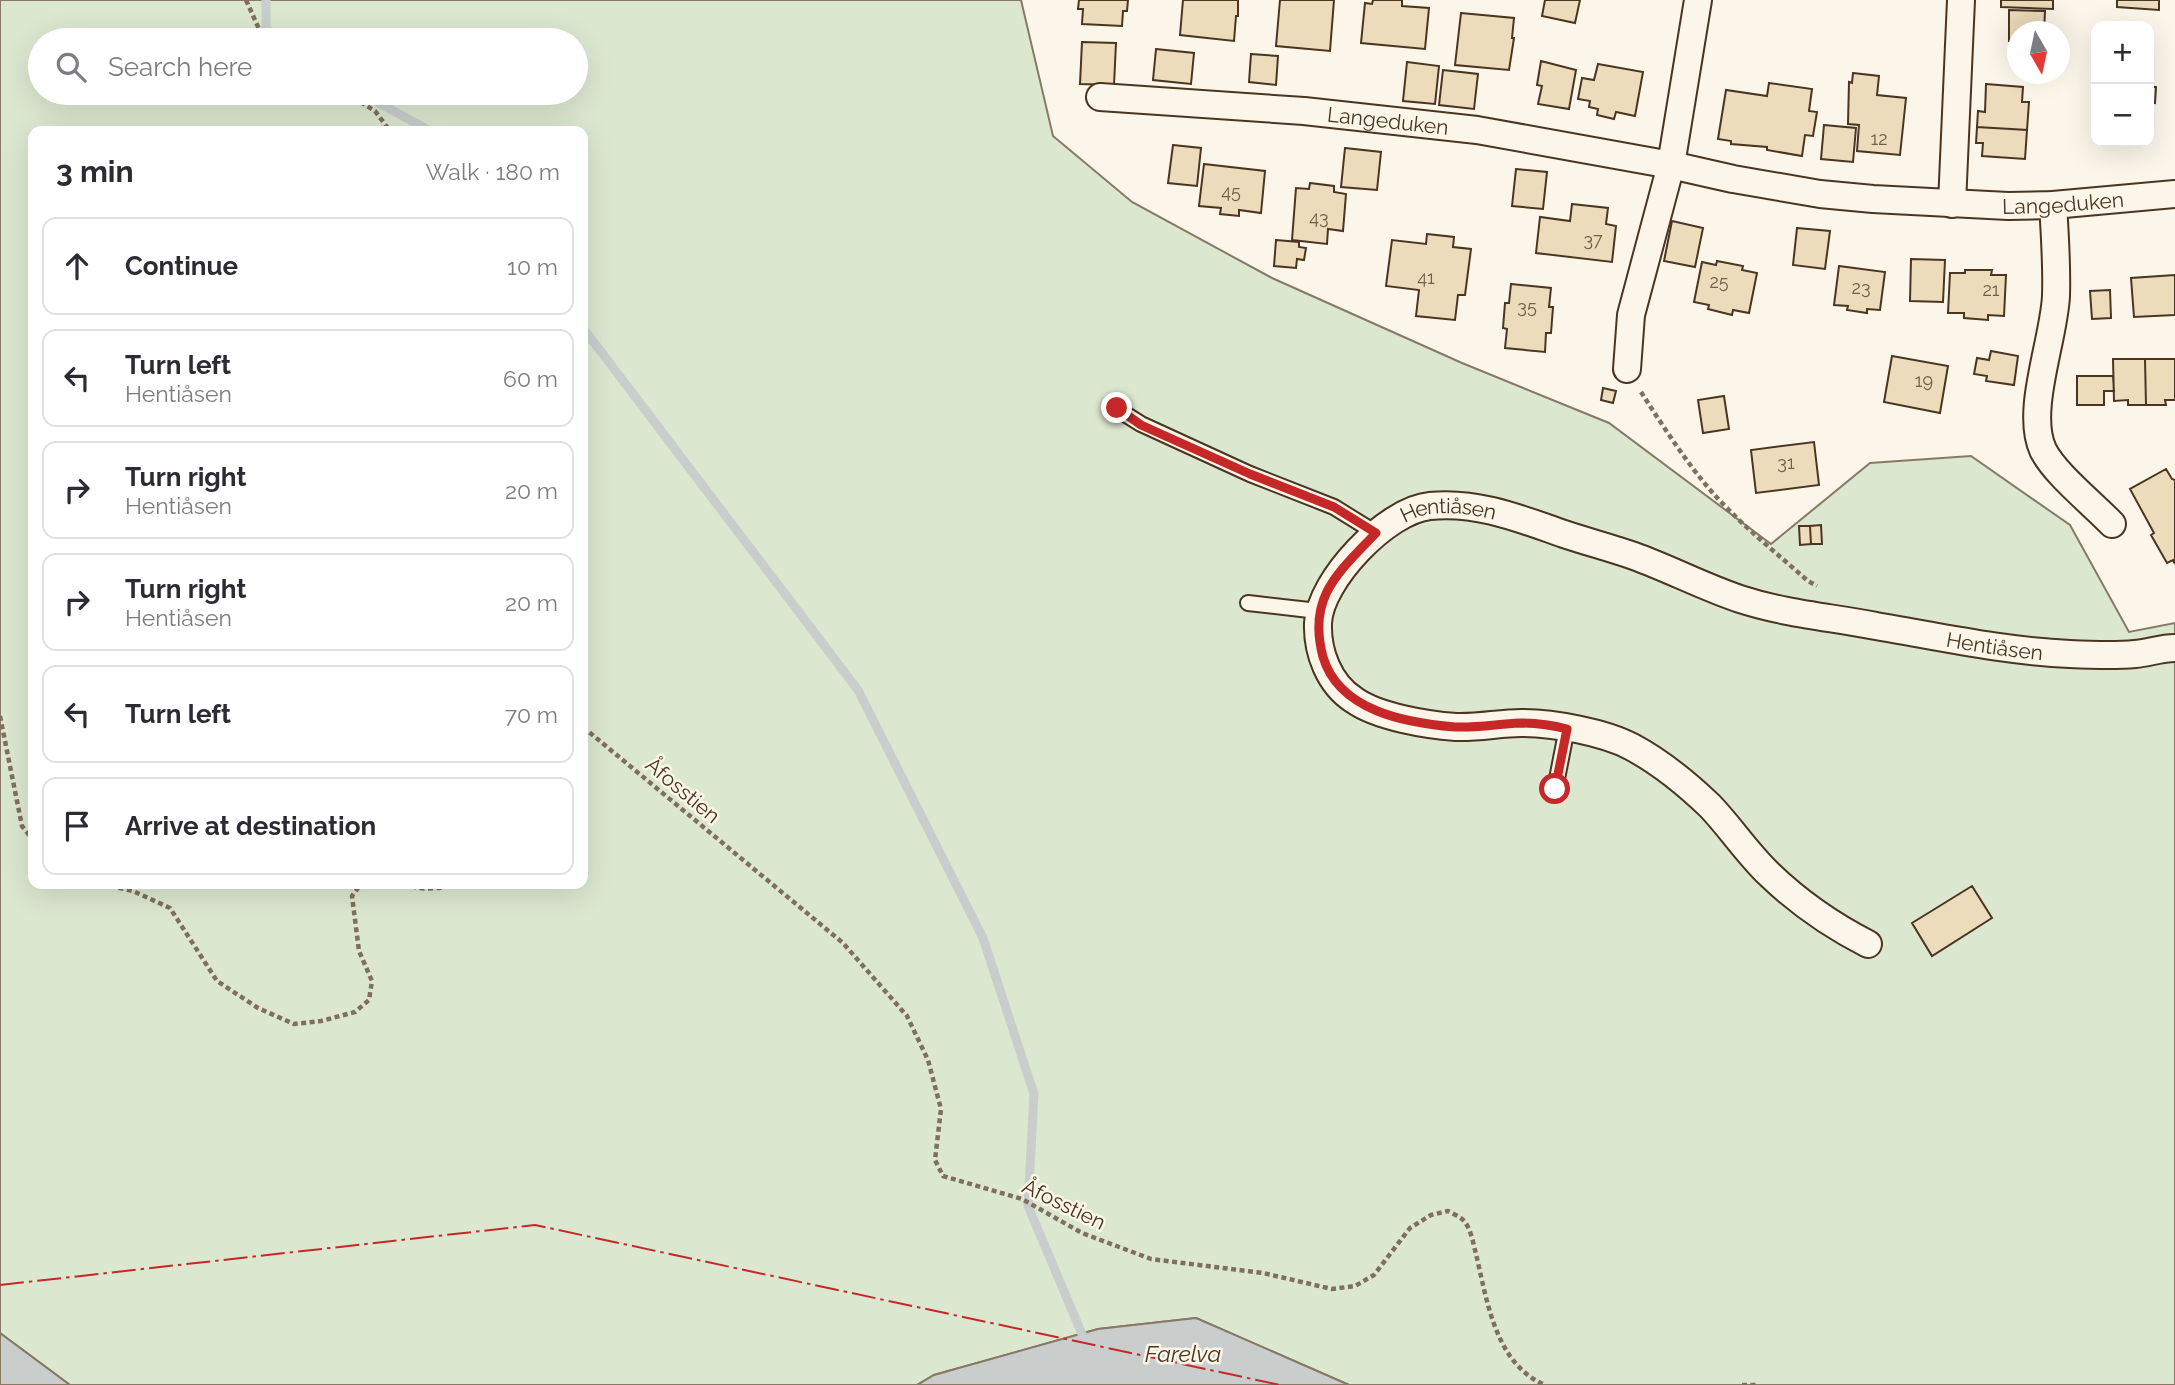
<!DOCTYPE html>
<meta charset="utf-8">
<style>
:root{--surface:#fff;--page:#f2f2f3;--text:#2b2b33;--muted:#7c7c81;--line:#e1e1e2}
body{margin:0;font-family:Raleway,sans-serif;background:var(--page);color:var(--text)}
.controls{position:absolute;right:21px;top:21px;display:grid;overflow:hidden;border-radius:14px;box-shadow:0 7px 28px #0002}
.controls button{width:63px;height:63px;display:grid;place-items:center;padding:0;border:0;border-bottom:2px solid var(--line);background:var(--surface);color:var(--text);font:35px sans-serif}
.compass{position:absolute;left:2007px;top:21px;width:63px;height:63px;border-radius:50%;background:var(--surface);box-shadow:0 7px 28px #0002;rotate:171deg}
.stop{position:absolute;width:21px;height:21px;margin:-16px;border:5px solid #c62828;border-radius:50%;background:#fff}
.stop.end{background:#c62828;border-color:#fff;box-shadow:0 2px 7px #0008}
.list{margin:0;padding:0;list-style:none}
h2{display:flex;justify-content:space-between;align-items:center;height:91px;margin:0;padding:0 28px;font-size:30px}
h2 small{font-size:23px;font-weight:400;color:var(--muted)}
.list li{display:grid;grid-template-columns:46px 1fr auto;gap:21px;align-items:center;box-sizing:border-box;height:98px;margin:0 14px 14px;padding:0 14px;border:2px solid var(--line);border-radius:14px}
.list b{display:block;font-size:26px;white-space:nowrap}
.list p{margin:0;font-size:23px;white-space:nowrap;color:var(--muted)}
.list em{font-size:23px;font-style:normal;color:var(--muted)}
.icon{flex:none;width:38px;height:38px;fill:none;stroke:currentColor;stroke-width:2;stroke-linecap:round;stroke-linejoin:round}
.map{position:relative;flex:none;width:2175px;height:1385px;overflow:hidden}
.search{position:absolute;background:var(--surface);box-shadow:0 7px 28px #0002;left:28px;top:28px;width:560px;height:77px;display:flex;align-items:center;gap:18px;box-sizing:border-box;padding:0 24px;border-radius:38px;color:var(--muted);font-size:26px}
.panel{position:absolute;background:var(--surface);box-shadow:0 7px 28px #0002;left:28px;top:126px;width:560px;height:763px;border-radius:14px}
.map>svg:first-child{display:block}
.green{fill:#dce7d0;stroke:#887966;stroke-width:2;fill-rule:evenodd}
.water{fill:#c9cecd;stroke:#887966;stroke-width:2}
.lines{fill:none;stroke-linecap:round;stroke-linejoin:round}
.stream{stroke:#c9cecd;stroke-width:9}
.building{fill:#ecdcbc;stroke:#4a3520;stroke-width:2}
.lane-casing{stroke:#4a3520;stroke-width:18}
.street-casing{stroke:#4a3520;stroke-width:30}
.path{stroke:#7f6f5c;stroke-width:4.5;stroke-dasharray:5 3.5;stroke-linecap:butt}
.lane{stroke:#fbf6e9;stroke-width:14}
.street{stroke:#fbf6e9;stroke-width:26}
.power{stroke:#c62828;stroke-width:2;stroke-dasharray:24 5 3.5 5;stroke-linecap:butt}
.route{stroke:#c62828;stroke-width:9}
.labels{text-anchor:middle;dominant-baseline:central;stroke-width:5;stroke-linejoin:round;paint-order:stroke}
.number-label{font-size:18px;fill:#725f47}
.street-label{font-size:21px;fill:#4a3520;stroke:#fbf6e9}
.water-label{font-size:23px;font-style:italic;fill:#4a3520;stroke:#fbf6e9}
</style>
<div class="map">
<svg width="2175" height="1385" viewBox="0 0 2175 1385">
<rect width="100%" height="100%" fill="#fbf6e9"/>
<!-- green -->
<path class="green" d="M0,0H1021L1053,136L1132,202L1272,278L1462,363L1609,423L1771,544L1870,463L1971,456L2070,525L2129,632L2175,623V1385H1349L1196,1318L1098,1329L934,1375L917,1385H70L0,1333ZM40,40H576V93H40ZM33,131H583V884H33Z"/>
<!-- water -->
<path class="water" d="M1196,1318L1349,1385H917L934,1375L1098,1329Z
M0,1333L70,1385H0Z"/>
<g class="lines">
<!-- stream -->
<path class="stream" d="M266,0V29L283,40
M361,93L430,131
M583,328L858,690L983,938L1034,1094L1028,1206L1082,1334"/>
</g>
<!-- building -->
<path class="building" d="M1079,0H1128L1127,11H1123L1122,26L1082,24L1083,9H1078Z
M1183,0H1238V16H1236L1234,41L1180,35Z
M1280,0H1334L1330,51L1276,46Z
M1373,0H1402V6L1429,8L1425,49L1361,43L1365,3L1372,4Z
M1545,0H1580L1575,23L1542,16Z
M2001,0H2053V9L2001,7Z
M2117,0H2159V10L2117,7Z
M2009,10L2045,11L2044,32H2018V41H2009Z
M1461,13L1514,18L1512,38H1514L1509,70L1455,65Z
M1082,42L1116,43L1114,85L1080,84Z
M1156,49L1194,53L1191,84L1153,80Z
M1251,54L1278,56L1276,85L1249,82Z
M2149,59V86L2156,87L2155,103L2149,102Z
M1541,61L1576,70L1569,109L1538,104L1542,86L1537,85Z
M1407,62L1439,66L1435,104L1403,101Z
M1598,64L1643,72L1635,116L1616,112L1614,119L1597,115L1598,109L1589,107L1590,101L1578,99L1582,78L1594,80Z
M1443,70L1478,74L1474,109L1439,105Z
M1853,73L1879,76L1877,95L1906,98L1900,155L1857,151L1859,125L1848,124L1849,82L1852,83Z
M1769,83L1812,89L1809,111L1817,112L1813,136L1805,135L1802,156L1767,150V147L1731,144V141L1718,139L1726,90L1767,96Z
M1986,84L2023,87L2022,102H2029L2027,130L1977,127L1978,111L1985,112Z
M1824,125L1856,128L1853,162L1821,159Z
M1977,127L2027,130L2025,159L1982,156L1983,143H1976Z
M1173,145L1201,148L1197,186L1168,183Z
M1345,148L1381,152L1377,190L1341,187Z
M1204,164L1265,171L1261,213L1239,210V216L1220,214L1221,208L1199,206Z
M1516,169L1547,172L1543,209L1512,206Z
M1310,183L1334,186V192L1346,194L1343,231L1328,229L1327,244L1292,240L1296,188L1309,189Z
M1572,204L1608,208L1606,224L1616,226L1612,262L1536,253L1540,217L1570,221Z
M1672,221L1703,228L1695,267L1664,261Z
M1797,228L1830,231L1825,269L1793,265Z
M1427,234L1454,237L1453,247L1471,249L1465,295H1458L1455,320L1416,316L1419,290L1386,286L1392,240L1426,244Z
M1276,240L1299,242V247L1306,248L1304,260L1297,259L1296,268L1274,266Z
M1911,259L1945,260L1943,302L1910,301Z
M1717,261L1743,266L1742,270L1757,273L1749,313L1733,310L1732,315L1708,309L1709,305L1694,302L1702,262L1716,265Z
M1839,266L1885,272L1880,310L1867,309V313L1847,310L1848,306L1834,305Z
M1965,270H1992L1991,275H2006L2004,316L1988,315V320L1964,318V313H1948L1950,273H1965Z
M2175,275V315L2134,317L2131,278Z
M1511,284L1551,288L1549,307H1553L1551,333H1546L1545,352L1505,348L1507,329L1503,328L1505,303H1509Z
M2110,290L2111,318L2092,319L2090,291Z
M1991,351L2018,356L2014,385L1986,381L1987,376L1974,374L1977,358L1989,360Z
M1892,356L1948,366L1940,413L1884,402Z
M2113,359H2145L2146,405H2128V400L2114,401Z
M2145,359H2175V400H2165L2166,405H2146Z
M2077,376H2113L2114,391H2104V405H2077Z
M1603,388L1616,391L1613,403L1601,400Z
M1724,396L1729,429L1703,433L1698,400Z
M1814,442L1819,485L1756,493L1751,450Z
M2166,469L2172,479L2175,480V564L2173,560L2167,563L2151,535L2154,533L2130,489Z
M1821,525L1822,544H1811L1810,526Z
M1799,526H1810L1811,544L1800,545Z
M1972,886L1992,918L1932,956L1912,923Z"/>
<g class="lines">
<!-- lane casing -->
<g class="lane-casing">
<path id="lane" d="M1117,409L1141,424L1250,474L1334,507L1376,533
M1248,603L1318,611
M1555,789L1567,728"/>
</g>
<!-- street casing -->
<g class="street-casing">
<g id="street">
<path id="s1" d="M1100,97L1304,111L1477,130L1671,165L1733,179L1820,194L1873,199L2008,206L2053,205L2175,194"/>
<path d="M1952,204L1961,0"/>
<path d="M2053,205C2055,235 2057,266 2056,296C2054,340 2025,411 2043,450C2055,474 2093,504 2112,524"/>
<path d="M1627,369L1631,315L1671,165L1698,0"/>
<path id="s2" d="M1868,944C1831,925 1799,903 1769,874C1747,853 1731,828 1710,806C1687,784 1660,762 1632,747C1604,732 1553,723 1521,723C1500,723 1478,728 1456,727C1427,725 1378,717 1354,700C1329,684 1317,652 1318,623C1320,580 1387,510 1430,506C1477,501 1521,519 1564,534C1588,542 1611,548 1634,556C1670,569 1704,587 1740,599C1786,614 1830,617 1876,626C1941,637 2004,651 2070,654C2091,655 2114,656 2135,654C2148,653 2161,648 2175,648"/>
</g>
</g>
<!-- path -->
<path class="path" d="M246,0L259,29L272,40
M346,93L375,111L390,131
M1641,392C1661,423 1682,456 1706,485C1735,520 1773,550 1808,581L1817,586
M0,716L22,826L33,840
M583,727L843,943L907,1016L928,1060L941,1109L935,1160L943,1176L1022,1199L1082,1233L1151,1259L1263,1273L1332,1289L1355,1286L1374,1275L1410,1228L1431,1215L1448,1211C1452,1213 1458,1216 1462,1219C1471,1227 1473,1243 1476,1254C1487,1300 1495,1364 1545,1385
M102,884L133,891L170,908L217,981L258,1008L294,1024L321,1021L355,1012L369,1000L372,981L359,951L352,896L361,884
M403,884C420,890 437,890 455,884
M1742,1385H1758"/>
<!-- lane -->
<use href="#lane" class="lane"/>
<!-- street -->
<use href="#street" class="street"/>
<!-- power -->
<path class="power" d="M0,1285L535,1225L1280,1385"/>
</g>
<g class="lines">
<!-- route -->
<path class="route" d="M1117,408L1141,425L1250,474L1334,507L1376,533C1338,573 1307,597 1323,657C1339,711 1406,723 1455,727C1476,728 1498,724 1519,723C1535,723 1551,725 1567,729L1555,789"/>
</g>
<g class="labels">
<!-- number labels -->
<g class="number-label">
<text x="1879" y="138">12</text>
<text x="1231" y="191">45</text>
<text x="1319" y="217">43</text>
<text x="1593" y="239">37</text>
<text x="1426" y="277">41</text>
<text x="1719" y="281">25</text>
<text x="1861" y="287">23</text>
<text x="1991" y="289">21</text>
<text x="1527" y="306">35</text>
<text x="1924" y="380">19</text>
<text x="1786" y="462">31</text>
</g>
<!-- street labels -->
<g class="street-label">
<text stroke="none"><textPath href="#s1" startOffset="289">Langeduken</textPath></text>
<text stroke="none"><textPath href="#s1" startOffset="971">Langeduken</textPath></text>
<text stroke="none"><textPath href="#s2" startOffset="873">Hentiåsen</textPath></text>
<text stroke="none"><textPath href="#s2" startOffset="1440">Hentiåsen</textPath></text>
<text transform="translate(683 790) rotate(40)">Åfosstien</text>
<text transform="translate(1064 1204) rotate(26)">Åfosstien</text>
</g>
<!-- water labels -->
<g class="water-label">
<text x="1183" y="1353">Farelva</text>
</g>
</g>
</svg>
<div class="controls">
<button>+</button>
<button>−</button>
</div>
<svg class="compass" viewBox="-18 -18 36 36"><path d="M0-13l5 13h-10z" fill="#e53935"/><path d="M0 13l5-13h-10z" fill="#7c7c81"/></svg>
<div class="stop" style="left:1555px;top:789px"></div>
<div class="stop end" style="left:1117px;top:408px"></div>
<div class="search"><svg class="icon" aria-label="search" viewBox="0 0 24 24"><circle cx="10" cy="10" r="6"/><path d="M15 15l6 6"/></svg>Search here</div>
<section class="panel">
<h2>3 min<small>Walk · 180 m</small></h2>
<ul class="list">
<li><svg class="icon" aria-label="ahead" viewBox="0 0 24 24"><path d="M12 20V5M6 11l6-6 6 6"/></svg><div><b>Continue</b></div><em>10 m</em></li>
<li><svg class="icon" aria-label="left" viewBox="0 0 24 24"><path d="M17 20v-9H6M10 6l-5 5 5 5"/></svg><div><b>Turn left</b><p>Hentiåsen</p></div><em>60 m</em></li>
<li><svg class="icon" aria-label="right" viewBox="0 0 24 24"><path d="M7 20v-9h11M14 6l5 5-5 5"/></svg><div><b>Turn right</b><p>Hentiåsen</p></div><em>20 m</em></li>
<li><svg class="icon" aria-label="right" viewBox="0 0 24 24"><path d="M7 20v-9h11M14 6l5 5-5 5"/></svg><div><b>Turn right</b><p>Hentiåsen</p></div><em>20 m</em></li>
<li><svg class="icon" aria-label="left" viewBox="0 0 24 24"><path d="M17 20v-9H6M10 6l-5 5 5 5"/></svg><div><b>Turn left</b></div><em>70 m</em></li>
<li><svg class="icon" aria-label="arrive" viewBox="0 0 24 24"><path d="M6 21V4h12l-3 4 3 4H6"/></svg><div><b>Arrive at destination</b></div></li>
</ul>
</section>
</div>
